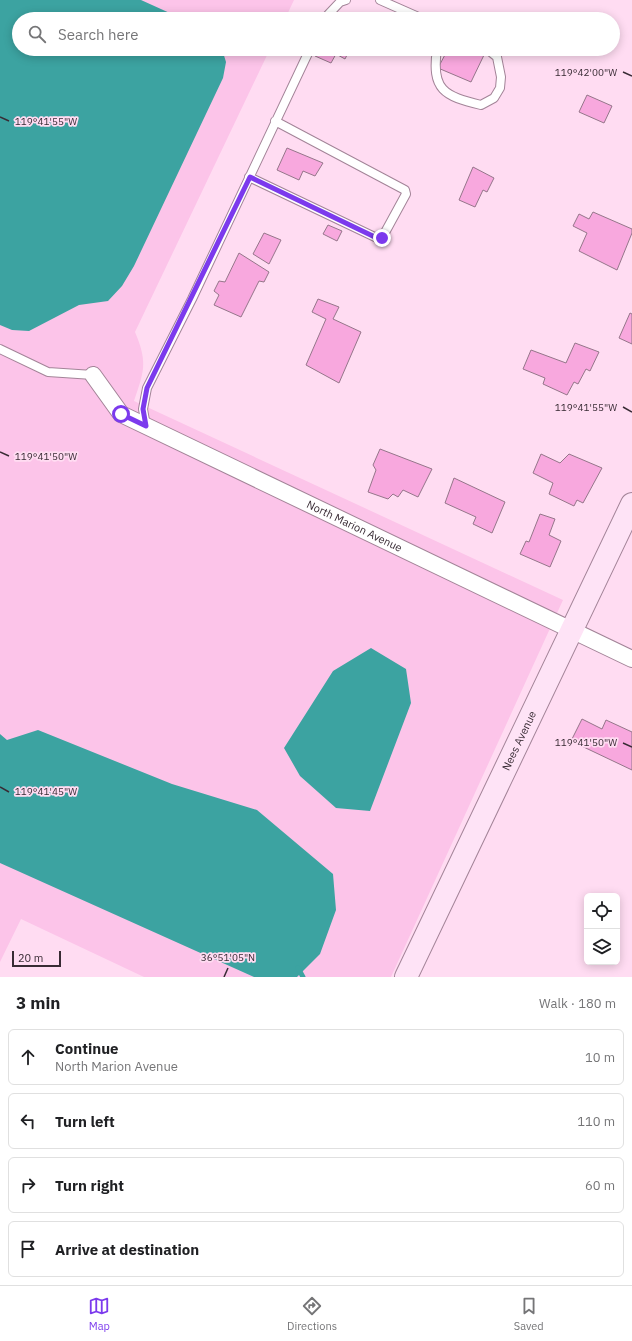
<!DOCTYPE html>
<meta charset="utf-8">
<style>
:root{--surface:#fff;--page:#f2f2f2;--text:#202124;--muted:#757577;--line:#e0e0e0;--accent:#7c3aed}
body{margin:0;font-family:"IBM Plex Sans",sans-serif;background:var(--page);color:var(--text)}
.controls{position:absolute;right:12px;bottom:12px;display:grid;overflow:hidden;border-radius:6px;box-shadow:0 2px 10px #0003}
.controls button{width:36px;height:36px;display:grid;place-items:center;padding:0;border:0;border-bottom:1px solid var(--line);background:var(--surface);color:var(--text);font:20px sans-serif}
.scale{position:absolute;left:12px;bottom:10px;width:49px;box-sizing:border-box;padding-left:4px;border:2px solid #382b34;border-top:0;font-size:11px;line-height:14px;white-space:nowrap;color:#382b34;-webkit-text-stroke:3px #ffdcf2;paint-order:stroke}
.stop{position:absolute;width:12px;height:12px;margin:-9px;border:3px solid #7c3aed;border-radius:50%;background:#fff}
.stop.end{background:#7c3aed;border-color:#fff;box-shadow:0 1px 4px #0008}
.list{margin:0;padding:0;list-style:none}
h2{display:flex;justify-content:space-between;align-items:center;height:52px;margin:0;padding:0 16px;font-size:17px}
h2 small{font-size:13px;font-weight:400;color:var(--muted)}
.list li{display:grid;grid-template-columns:26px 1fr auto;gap:12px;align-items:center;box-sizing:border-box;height:56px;margin:0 8px 8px;padding:0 8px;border:1px solid var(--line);border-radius:6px}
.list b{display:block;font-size:15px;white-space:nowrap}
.list p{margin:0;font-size:13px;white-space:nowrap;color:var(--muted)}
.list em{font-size:13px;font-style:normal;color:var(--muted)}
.icon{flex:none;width:22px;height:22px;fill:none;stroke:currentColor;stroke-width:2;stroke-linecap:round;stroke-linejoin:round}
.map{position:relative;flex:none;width:632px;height:977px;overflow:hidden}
.search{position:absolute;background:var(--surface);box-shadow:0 2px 10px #0003;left:12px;right:12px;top:12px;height:44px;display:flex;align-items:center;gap:10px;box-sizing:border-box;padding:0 14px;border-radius:22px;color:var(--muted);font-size:15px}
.sheet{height:308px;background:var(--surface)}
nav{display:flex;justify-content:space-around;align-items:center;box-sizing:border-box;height:56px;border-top:1px solid var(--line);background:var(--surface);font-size:11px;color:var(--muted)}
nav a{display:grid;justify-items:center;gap:2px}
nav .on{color:var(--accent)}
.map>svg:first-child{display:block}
.green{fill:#fcc4e9}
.water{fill:#3ca3a1}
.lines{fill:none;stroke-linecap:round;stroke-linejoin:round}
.stream{stroke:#3ca3a1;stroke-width:5}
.building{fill:#f8a8de;stroke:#95768a}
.lane-casing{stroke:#a38498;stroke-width:10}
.street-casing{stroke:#a38498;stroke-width:18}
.secondary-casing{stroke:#a38498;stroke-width:24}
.lane{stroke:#fff;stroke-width:8}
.street{stroke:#fff;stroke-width:16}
.secondary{stroke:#fee3f6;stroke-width:22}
.route{stroke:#7c3aed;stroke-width:5}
.ticks{fill:none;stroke:#382b34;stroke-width:1.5}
.labels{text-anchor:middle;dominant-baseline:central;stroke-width:3.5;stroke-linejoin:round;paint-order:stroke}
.street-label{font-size:11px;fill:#382b34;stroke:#ffdcf2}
.ticks-label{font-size:10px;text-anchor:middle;fill:#382b34;stroke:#ffdcf2;stroke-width:3.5;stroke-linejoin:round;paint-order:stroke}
</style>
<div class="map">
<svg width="632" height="977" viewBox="0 0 632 977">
<rect width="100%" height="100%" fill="#ffdcf2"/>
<!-- green -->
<path class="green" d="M0,0H294L285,19H19V49H270L135,332C148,363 144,371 134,401L563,600L391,977H144L21,919L0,962Z"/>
<!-- water -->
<path class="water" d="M0,0H141L183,19H19V49H222L226,62L223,78L134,266L122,286L108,301L79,305L29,331L12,330L0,325Z
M371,648L406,669L411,703L370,811L336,808L300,776L284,748L333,671Z
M38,730L172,784L257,810L333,874L336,910L320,954L297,977H254L0,863V734L7,740Z"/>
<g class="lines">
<!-- stream -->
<path class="stream" d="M298,968L303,977"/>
</g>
<!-- building -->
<path class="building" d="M318,49H350L345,59L336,54L331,63L315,56Z
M448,49H471L484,55L471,82L438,68Z
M587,95L612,106L604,123L579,112Z
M287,148L323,163L315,176L303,171L299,180L277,170Z
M473,167L494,178L487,192L483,190L475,207L459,200Z
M593,212L632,229V233L617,270L579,251L587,233L573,226L579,214L589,219Z
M328,225L342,231L337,241L323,234Z
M264,233L281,240L269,264L253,254Z
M239,253L269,272L264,282L259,281L241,317L214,305L219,295L214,291L219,281L225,282Z
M318,299L339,307L333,319L361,332L339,383L306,365L326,319L312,312Z
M630,313L632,314V344L619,338Z
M575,343L599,352L590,371L586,369L578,384L574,382L567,395L543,384L545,378L523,369L531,350L566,363Z
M380,449L432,469L418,497L403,490L398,497L393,494L388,499L368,492L376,470L373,465Z
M541,454L560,463L569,454L602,468L583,503L577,500L574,506L549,494L553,483L533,473Z
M454,478L505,502L492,533L473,524L476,517L445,503Z
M540,514L555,519L549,535L561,541L550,567L520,554L526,541L529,542Z
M582,719L602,729L606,720L632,732V770L571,741Z"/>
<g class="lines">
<!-- lane casing -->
<g class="lane-casing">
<path id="lane" d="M380,0L423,19
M324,19L340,2L346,0
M437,49C431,90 444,96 481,105L494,98L500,88L501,77L497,57L487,49
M249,177L379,239L382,238L406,194L405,190L275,121
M0,349L48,372L93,375
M146,426L143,409L147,388L192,299L310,49"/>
</g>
<!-- street casing -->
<g class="street-casing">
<g id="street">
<path id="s1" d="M93,375L121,414L632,659"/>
</g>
</g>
<!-- secondary casing -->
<g class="secondary-casing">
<g id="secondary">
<path id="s2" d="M406,977L632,504"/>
</g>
</g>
<!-- lane -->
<use href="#lane" class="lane"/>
<!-- street -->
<use href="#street" class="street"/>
<!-- secondary -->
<use href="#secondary" class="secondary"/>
</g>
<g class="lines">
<!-- route -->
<path class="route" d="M121,414L146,426L143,409L147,388L250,177L379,239L382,238"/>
</g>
<!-- ticks -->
<path class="ticks" d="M623,72L632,76M0,117L9,121M623,407L632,412M0,452L9,456M623,743L632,747M0,787L9,792M224,977L228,968"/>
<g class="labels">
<!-- street labels -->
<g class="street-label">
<text stroke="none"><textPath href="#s1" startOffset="307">North Marion Avenue</textPath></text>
<text stroke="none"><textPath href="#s2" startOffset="262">Nees Avenue</textPath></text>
</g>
</g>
<g class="ticks-label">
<text x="586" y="76">119°42'00"W</text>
<text x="46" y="125">119°41'55"W</text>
<text x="586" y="411">119°41'55"W</text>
<text x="46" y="460">119°41'50"W</text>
<text x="586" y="746">119°41'50"W</text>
<text x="46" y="795">119°41'45"W</text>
<text x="228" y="961">36°51'05"N</text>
</g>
</svg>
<div class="controls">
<button><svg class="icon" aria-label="locate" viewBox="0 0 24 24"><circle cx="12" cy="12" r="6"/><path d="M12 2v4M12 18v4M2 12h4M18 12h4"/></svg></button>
<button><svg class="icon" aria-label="layers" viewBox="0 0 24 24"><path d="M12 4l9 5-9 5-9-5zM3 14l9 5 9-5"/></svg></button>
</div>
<div class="scale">20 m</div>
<div class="stop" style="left:121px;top:414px"></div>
<div class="stop end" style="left:382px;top:238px"></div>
<div class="search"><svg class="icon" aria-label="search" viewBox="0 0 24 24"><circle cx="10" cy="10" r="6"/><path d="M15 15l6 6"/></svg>Search here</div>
</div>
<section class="sheet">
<h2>3 min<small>Walk · 180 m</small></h2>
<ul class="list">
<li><svg class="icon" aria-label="ahead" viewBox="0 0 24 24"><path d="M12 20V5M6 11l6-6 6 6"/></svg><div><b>Continue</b><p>North Marion Avenue</p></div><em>10 m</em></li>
<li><svg class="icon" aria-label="left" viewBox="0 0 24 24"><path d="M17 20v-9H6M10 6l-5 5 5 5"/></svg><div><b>Turn left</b></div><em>110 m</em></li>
<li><svg class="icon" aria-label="right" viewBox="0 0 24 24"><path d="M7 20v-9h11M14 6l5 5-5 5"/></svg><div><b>Turn right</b></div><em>60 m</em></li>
<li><svg class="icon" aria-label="arrive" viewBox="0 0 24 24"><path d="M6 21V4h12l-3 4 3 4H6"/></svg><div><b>Arrive at destination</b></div></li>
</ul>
</section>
<nav>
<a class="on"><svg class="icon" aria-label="map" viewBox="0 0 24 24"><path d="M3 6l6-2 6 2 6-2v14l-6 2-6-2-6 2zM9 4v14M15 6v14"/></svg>Map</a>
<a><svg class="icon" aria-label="directions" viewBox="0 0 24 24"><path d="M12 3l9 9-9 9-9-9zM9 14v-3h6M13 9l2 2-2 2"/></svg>Directions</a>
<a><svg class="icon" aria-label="saved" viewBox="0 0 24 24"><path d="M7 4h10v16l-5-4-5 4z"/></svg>Saved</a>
</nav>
